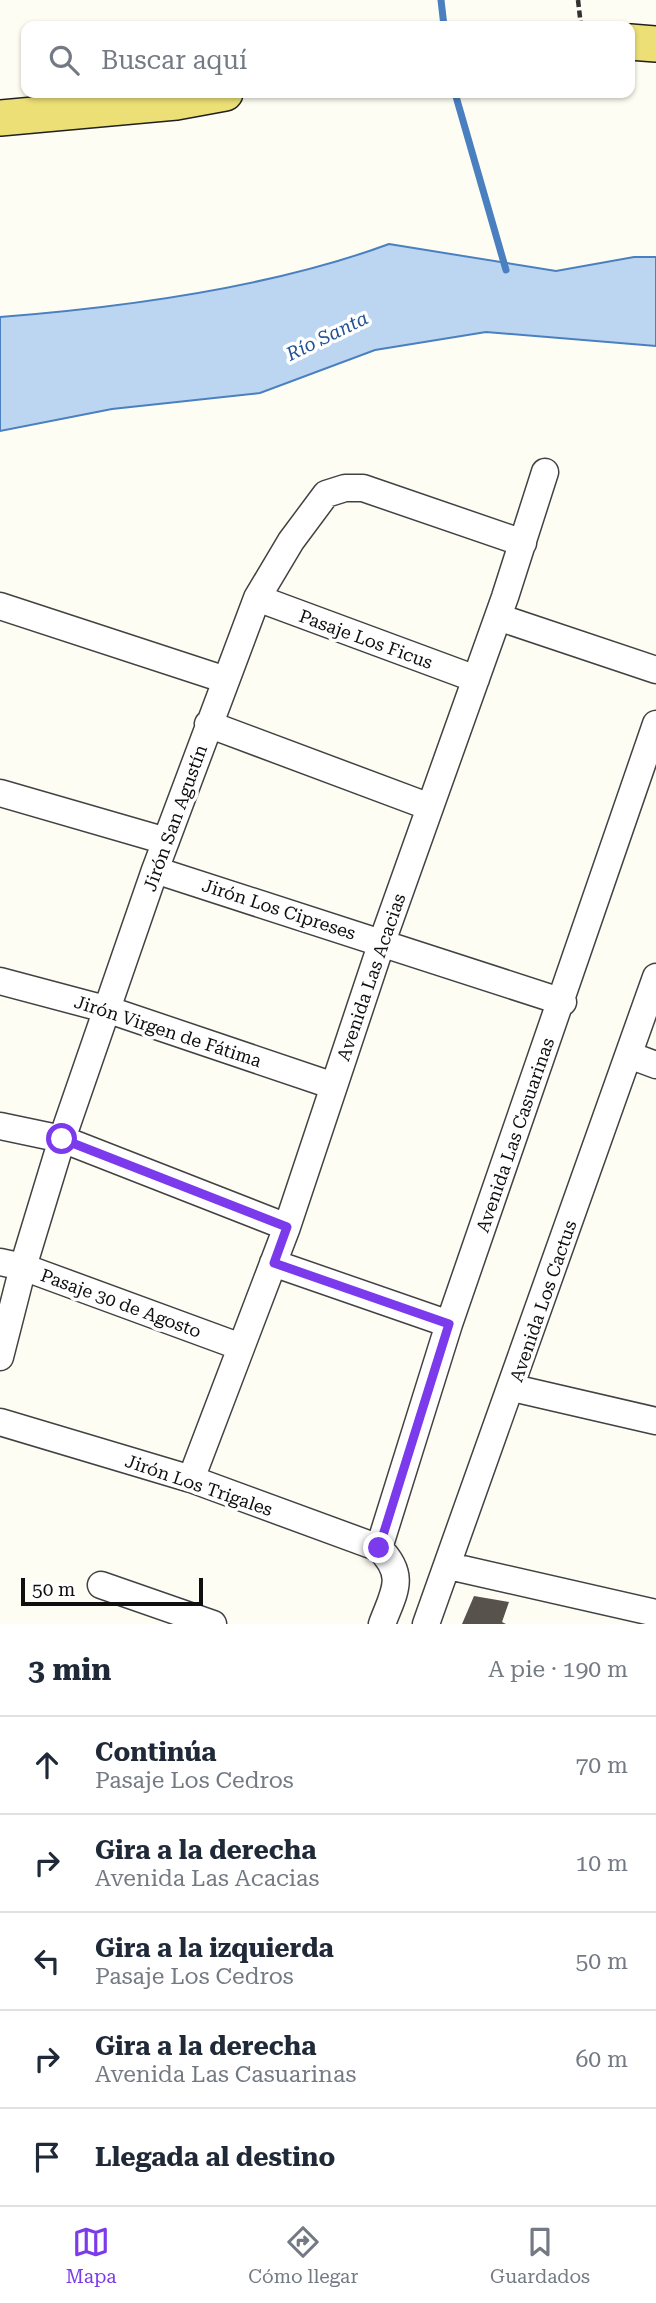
<!DOCTYPE html>
<html lang="es">
<meta charset="utf-8">
<style>
:root{--surface:#fff;--page:#f6f6f7;--text:#1f2937;--muted:#747a83;--line:#e0e1e3;--accent:#7c3aed}
body{margin:0;font-family:"Roboto Serif",serif;background:var(--page);color:var(--text)}
.scale{position:absolute;left:21px;bottom:18px;width:182px;box-sizing:border-box;padding-left:7px;border:4px solid #0f0f0f;border-top:0;font-size:19px;line-height:24px;white-space:nowrap;color:#0f0f0f;-webkit-text-stroke:5px #fff;paint-order:stroke}
.stop{position:absolute;width:21px;height:21px;margin:-16px;border:5px solid #7c3aed;border-radius:50%;background:#fff}
.stop.end{background:#7c3aed;border-color:#fff;box-shadow:0 2px 7px #0008}
.list{margin:0;padding:0;list-style:none}
h2{display:flex;justify-content:space-between;align-items:center;height:91px;margin:0;padding:0 28px;font-size:30px}
h2 small{font-size:23px;font-weight:400;color:var(--muted)}
.list li{display:grid;grid-template-columns:46px 1fr auto;gap:21px;align-items:center;box-sizing:border-box;height:98px;padding:0 28px;border-top:2px solid var(--line)}
.list b{display:block;font-size:26px;white-space:nowrap}
.list p{margin:0;font-size:23px;white-space:nowrap;color:var(--muted)}
.list em{font-size:23px;font-style:normal;color:var(--muted)}
.icon{flex:none;width:38px;height:38px;fill:none;stroke:currentColor;stroke-width:2;stroke-linecap:round;stroke-linejoin:round}
.map{position:relative;flex:none;width:656px;height:1624px;overflow:hidden}
.search{position:absolute;background:var(--surface);box-shadow:0 2px 5px #0004;left:21px;right:21px;top:21px;height:77px;display:flex;align-items:center;gap:18px;box-sizing:border-box;padding:0 24px;border-radius:14px;color:var(--muted);font-size:26px}
.sheet{height:581px;background:var(--surface)}
nav{display:flex;justify-content:space-around;align-items:center;box-sizing:border-box;height:98px;border-top:2px solid var(--line);background:var(--surface);font-size:19px;color:var(--muted)}
nav a{display:grid;justify-items:center;gap:4px}
nav .on{color:var(--accent)}
.map>svg:first-child{display:block}
.water{fill:#bcd5f0;stroke:#4a80c0;stroke-width:2}
.lines{fill:none;stroke-linecap:round;stroke-linejoin:round}
.stream{stroke:#4a80c0;stroke-width:7}
.building{fill:#57524c}
.minor-casing{stroke:#424242;stroke-width:29}
.major-casing{stroke:#202020;stroke-width:38}
.path{stroke:#313131;stroke-width:4.5;stroke-dasharray:7 3.5;stroke-linecap:butt}
.minor{stroke:#fff;stroke-width:26}
.major{stroke:#ebdf75;stroke-width:35}
.route{stroke:#7c3aed;stroke-width:9}
.labels{text-anchor:middle;dominant-baseline:central;stroke-width:7;stroke-linejoin:round;paint-order:stroke}
.street-label{font-size:18px;fill:#0f0f0f;stroke:#fff}
.water-label{font-size:19px;font-style:italic;fill:#245495;stroke:#fff}
</style>
<div class="map">
<svg width="656" height="1624" viewBox="0 0 656 1624">
<rect width="100%" height="100%" fill="#fefdf3"/>
<!-- water -->
<path class="water" d="M389,244L556,271L634,257H656V346L486,332L375,350L260,393L112,409L0,431V317C127,307 270,288 389,244Z"/>
<g class="lines">
<!-- stream -->
<path class="stream" d="M441,0L444,26
M455,93L506,270"/>
</g>
<!-- building -->
<path class="building" d="M474,1596L509,1602L502,1622L506,1624H462Z"/>
<g class="lines">
<!-- minor casing -->
<g class="minor-casing">
<path id="minor" d="M257,598L476,679
M0,606L226,680
M498,617L656,670
M208,724L430,807
M0,793L166,841
M155,870L563,1002
M0,981L109,1010L334,1086
M629,1055L656,1065
M0,1126L62,1139L287,1227
M0,1262L23,1267L241,1347
M273,1263L449,1324
M0,1357L23,1267L62,1139L155,870L257,598L291,541L326,494L345,488H363L523,543
M513,1388L656,1421
M0,1422L191,1479L379,1548C407,1576 394,1592 382,1624
M191,1479L287,1227L382,942L505,597L545,472
M379,1548L449,1324L656,724
M449,1566L656,1613
M101,1585L213,1624
M426,1624L656,977"/>
</g>
<!-- major casing -->
<g class="major-casing">
<path id="major" d="M630,42L656,44
M0,118L176,102L225,93"/>
</g>
<!-- path -->
<path class="path" d="M578,0L581,26"/>
<!-- minor -->
<use href="#minor" class="minor"/>
<!-- major -->
<use href="#major" class="major"/>
</g>
<g class="lines">
<!-- route -->
<path class="route" d="M62,1139L287,1227L274,1263L449,1324L379,1548"/>
</g>
<g class="labels">
<!-- street labels -->
<g class="street-label">
<text transform="translate(366 639) rotate(20)">Pasaje Los Ficus</text>
<text transform="translate(175 818) rotate(-70)">Jirón San Agustín</text>
<text transform="translate(279 909) rotate(18)">Jirón Los Cipreses</text>
<text transform="translate(371 977) rotate(-71)">Avenida Las Acacias</text>
<text transform="translate(168 1031) rotate(18)">Jirón Virgen de Fátima</text>
<text transform="translate(515 1135) rotate(-71)">Avenida Las Casuarinas</text>
<text transform="translate(543 1301) rotate(-71)">Avenida Los Cactus</text>
<text transform="translate(121 1303) rotate(20)">Pasaje 30 de Agosto</text>
<text transform="translate(199 1485) rotate(19)">Jirón Los Trigales</text>
</g>
<!-- water labels -->
<g class="water-label">
<text transform="translate(327 336) rotate(-26)">Río Santa</text>
</g>
</g>
</svg>
<div class="scale">50 m</div>
<div class="stop" style="left:62px;top:1139px"></div>
<div class="stop end" style="left:379px;top:1548px"></div>
<div class="search"><svg class="icon" aria-label="search" viewBox="0 0 24 24"><circle cx="10" cy="10" r="6"/><path d="M15 15l6 6"/></svg>Buscar aquí</div>
</div>
<section class="sheet">
<h2>3 min<small>A pie · 190 m</small></h2>
<ul class="list">
<li><svg class="icon" aria-label="ahead" viewBox="0 0 24 24"><path d="M12 20V5M6 11l6-6 6 6"/></svg><div><b>Continúa</b><p>Pasaje Los Cedros</p></div><em>70 m</em></li>
<li><svg class="icon" aria-label="right" viewBox="0 0 24 24"><path d="M7 20v-9h11M14 6l5 5-5 5"/></svg><div><b>Gira a la derecha</b><p>Avenida Las Acacias</p></div><em>10 m</em></li>
<li><svg class="icon" aria-label="left" viewBox="0 0 24 24"><path d="M17 20v-9H6M10 6l-5 5 5 5"/></svg><div><b>Gira a la izquierda</b><p>Pasaje Los Cedros</p></div><em>50 m</em></li>
<li><svg class="icon" aria-label="right" viewBox="0 0 24 24"><path d="M7 20v-9h11M14 6l5 5-5 5"/></svg><div><b>Gira a la derecha</b><p>Avenida Las Casuarinas</p></div><em>60 m</em></li>
<li><svg class="icon" aria-label="arrive" viewBox="0 0 24 24"><path d="M6 21V4h12l-3 4 3 4H6"/></svg><div><b>Llegada al destino</b></div></li>
</ul>
</section>
<nav>
<a class="on"><svg class="icon" aria-label="map" viewBox="0 0 24 24"><path d="M3 6l6-2 6 2 6-2v14l-6 2-6-2-6 2zM9 4v14M15 6v14"/></svg>Mapa</a>
<a><svg class="icon" aria-label="directions" viewBox="0 0 24 24"><path d="M12 3l9 9-9 9-9-9zM9 14v-3h6M13 9l2 2-2 2"/></svg>Cómo llegar</a>
<a><svg class="icon" aria-label="saved" viewBox="0 0 24 24"><path d="M7 4h10v16l-5-4-5 4z"/></svg>Guardados</a>
</nav>
